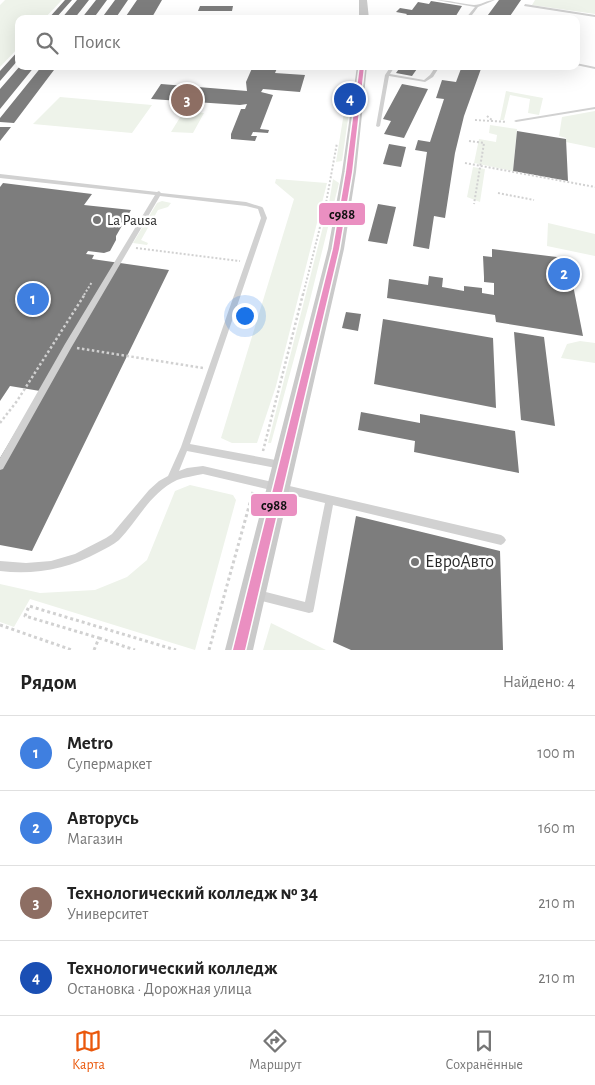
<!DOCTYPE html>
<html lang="ru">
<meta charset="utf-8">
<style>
:root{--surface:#fff;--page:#f6f6f6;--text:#222;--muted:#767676;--line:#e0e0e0;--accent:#ea580c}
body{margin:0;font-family:"Alegreya Sans",sans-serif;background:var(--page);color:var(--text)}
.you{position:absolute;left:244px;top:315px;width:18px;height:18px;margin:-12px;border:4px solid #fff;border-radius:50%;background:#1a73e8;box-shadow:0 0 0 8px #1a73e833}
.badge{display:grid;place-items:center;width:32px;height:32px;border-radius:50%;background:var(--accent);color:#fff;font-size:16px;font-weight:700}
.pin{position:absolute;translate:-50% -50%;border:2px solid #fff;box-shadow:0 1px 5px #0006}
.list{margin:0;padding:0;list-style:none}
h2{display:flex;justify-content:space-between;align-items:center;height:65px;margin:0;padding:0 20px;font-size:21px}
h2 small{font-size:16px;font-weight:400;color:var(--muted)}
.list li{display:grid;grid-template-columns:32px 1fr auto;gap:15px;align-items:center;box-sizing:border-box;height:75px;padding:0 20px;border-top:1px solid var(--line)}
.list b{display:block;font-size:19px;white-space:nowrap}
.list p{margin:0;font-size:16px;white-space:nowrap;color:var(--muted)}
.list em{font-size:16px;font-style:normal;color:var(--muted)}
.icon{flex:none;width:28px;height:28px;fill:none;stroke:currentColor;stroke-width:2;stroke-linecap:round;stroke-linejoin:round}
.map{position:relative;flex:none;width:595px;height:650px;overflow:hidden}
.search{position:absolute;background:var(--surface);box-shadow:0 5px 20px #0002;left:15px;right:15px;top:15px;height:55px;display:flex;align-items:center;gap:12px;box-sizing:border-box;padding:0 18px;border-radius:10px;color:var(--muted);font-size:19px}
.sheet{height:365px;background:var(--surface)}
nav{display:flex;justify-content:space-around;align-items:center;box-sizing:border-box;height:70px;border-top:1px solid var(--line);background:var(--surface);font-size:14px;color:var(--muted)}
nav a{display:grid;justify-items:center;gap:2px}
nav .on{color:var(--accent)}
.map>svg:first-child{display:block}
.green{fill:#eef3ea}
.building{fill:#7d7d7d}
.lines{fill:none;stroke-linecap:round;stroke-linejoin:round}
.path-far2{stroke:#d1d1d1;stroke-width:2;stroke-dasharray:2 2;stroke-linecap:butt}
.path-far1{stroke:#d1d1d1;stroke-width:2.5;stroke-dasharray:2.5 2.5;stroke-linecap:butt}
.path{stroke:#d1d1d1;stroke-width:3;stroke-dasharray:3 3;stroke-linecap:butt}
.lane{fill:#d1d1d1;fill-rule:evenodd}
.secondary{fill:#cacaca;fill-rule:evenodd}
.bus-1-casing{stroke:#fff;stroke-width:3}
.bus-1{fill:#ea8fc1;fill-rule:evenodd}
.poi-dot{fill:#767676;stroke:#fff;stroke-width:2}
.labels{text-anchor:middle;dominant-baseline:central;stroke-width:5;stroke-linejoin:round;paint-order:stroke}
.poi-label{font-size:15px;fill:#2c2c2c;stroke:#fff;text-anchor:start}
.near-poi-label{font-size:18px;fill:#2c2c2c;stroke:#fff;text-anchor:start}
.line-badge{stroke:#fff;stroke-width:2}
.pale-badge-label{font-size:14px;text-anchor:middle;font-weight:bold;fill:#111}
</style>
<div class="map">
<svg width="595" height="650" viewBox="0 0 595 650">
<rect width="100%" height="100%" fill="#fff"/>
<!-- green -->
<path class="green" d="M5,0H62L44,19H19V47L0,67V5Z
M535,0H595V14L532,5Z
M506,91L543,98L539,115L528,113L530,99L510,95L504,120H500Z
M60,97L152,105L132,133L33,124Z
M350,105L342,161L336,162L345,106Z
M184,111L204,113L193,133L171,132Z
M595,111V148L566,142V138L559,136L562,117Z
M490,125L517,129L513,171L474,163L479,139L496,142L497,135L489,133Z
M473,167L485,169L480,202L467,197Z
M276,179L327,183L276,386L257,443H232L221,438L294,199L275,183Z
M333,179L339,183L309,304L271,443H268L329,203Z
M162,201L171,203L168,207L158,210L141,240L148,243L147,245L133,243L157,203Z
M548,223L595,234V256L547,246Z
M580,341L595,343V363L561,358L567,344Z
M190,485L233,495L236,500L195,650L30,599L14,627L0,622V584L40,593L95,590L127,577L147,560L175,491Z
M271,623L326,650H263Z"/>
<!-- building -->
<path class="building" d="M65,0H72L55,19H48Z
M77,0H89L74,19H61Z
M96,0H107L93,19H81Z
M115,0H128L115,19H101Z
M137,0H162L151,19H124Z
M499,0H521L508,19H485Z
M431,1L462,6L454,19H403L407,14L396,12L400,8L412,10L418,2L429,4Z
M200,6H233L232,11H198Z
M19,50V59L0,81V71Z
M20,66H35L0,109V89Z
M42,66H57L14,123L0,122V118Z
M253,66H278L275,73L305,75L300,92L263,89L261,92L273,95L260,129L269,130L268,133L253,132L251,136H257L255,141L231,139V134L241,109H245L247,104L240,105L151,99L161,84L247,91L246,82Z
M401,66H419L412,76L396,73Z
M462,66H482L464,116L455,153L445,218L434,216L429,249L413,246L427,152L415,150L418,140L430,142L444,99L436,98L442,80L456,82Z
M402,84L428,89L404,138L384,134L391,121L383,119Z
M0,127H11L0,141Z
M517,131L566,139L568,181L513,171Z
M389,144L406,147L401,167L383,164Z
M3,183L92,194L84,205L131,210L116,236V240L110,251L104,253L88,251L86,254L94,255L92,259L169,270L32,551L0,545V458L40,391L10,386L0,401V187Z
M378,204L396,207L387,244L368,241Z
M492,249L573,259L578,281L572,280L583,336L496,322L495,315L387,298L389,279L428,285L429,276L443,278L442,287L464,291V286L482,288V293L494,295V283L484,282V277L483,256L492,257Z
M346,312L361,314L358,331L342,328Z
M383,319L493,338L496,408L374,384Z
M514,332L544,337L555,426L521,420Z
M361,412L420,423V414L515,431L519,473L414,452L415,441L358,430Z
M356,516L500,551L503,650H351L333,642Z"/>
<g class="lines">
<!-- path-far2 -->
<path class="path-far2" d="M487,116L493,121
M475,120L507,122
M469,141L484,143L474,204
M465,163L595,187
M498,193L534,200
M136,248L240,261
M84,295L92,282
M303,295L326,203L337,143"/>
<!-- path-far1 -->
<path class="path-far1" d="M77,348L203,368
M0,423L17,401L85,294
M263,451L303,294"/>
<!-- path -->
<path class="path" d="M0,625L72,650
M99,638L135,650
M94,650L99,638L25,616L29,606L176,650
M209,650L253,492"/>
<!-- lane -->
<path class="lane" d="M436,0C449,0 462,4 474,5C481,5 487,0 495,0L478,7L469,19H465L475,7Z
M525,4L595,15V17L524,6Z
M293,16L312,18L314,19H286Z
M576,63L595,67V69L576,65Z
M391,66H395L390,74L424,80L430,75L436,66H440L433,77L425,82L389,76L380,126L378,127L376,126L385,75Z
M595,107V109L516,122L514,121L516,120Z
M0,174L157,192L159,191L161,193L246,202L262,207L263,208L267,218L190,444L281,461L284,462L285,465L284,468L281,469L187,451L179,471L187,468L203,466L501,535L504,537L506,540L504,543L501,545L333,505L314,608L313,612L309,613L258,600L254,599L253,595L254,591L258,590L305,602L325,503L203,474C194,476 185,477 177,480C151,492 138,520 119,540C113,545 106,548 99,552C68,569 35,575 0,571V561L26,563L51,561L75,554L106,538L112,534L149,490L159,481L168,476L181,447L261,218L258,209L246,206L160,196L71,348L3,469L0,470V458L65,344L155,195L0,178Z"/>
<!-- secondary -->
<path class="secondary" d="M359,0H367L369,19H359Z
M357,66H367L356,172L344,249L253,650H225L328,249L342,172Z"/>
<!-- bus-1 casing -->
<g class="bus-1-casing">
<path id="bus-1" d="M360,66H364L352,172L339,249L245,650H233L333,249L346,172Z"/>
</g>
<!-- bus-1 -->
<use href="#bus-1" class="bus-1"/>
</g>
<!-- markers -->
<g class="poi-dot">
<circle cx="97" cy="220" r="5"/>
<circle cx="415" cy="562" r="5"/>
</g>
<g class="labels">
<!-- poi labels -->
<g class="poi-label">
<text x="107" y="220">La Pausa</text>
</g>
<!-- near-poi labels -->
<g class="near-poi-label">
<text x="425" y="562">ЕвроАвто</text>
</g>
</g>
<g class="line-badge">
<rect x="318" y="202" width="48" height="24" rx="5" fill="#ea8fc1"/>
<rect x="250" y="493" width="48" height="24" rx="5" fill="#ea8fc1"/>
</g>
<g class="pale-badge-label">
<text x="342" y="219">с988</text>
<text x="274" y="510">с988</text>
</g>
</svg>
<div class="you"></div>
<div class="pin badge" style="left:33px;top:299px;background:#3f7fe0">1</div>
<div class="pin badge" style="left:564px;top:274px;background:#3f7fe0">2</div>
<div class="pin badge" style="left:187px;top:100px;background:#8d6e63">3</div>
<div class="pin badge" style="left:350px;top:99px;background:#1a4fb4">4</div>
<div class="search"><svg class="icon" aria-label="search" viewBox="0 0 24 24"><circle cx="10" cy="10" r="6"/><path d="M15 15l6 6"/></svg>Поиск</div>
</div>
<section class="sheet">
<h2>Рядом<small>Найдено: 4</small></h2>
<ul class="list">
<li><span class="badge" style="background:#3f7fe0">1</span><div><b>Metro</b><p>Супермаркет</p></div><em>100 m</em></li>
<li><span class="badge" style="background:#3f7fe0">2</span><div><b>Авторусь</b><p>Магазин</p></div><em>160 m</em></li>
<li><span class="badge" style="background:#8d6e63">3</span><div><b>Технологический колледж № 34</b><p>Университет</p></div><em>210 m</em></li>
<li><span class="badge" style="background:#1a4fb4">4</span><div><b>Технологический колледж</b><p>Остановка · Дорожная улица</p></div><em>210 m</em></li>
</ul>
</section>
<nav>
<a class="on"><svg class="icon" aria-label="map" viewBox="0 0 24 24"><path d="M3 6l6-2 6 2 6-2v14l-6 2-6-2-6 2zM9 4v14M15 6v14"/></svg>Карта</a>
<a><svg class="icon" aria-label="directions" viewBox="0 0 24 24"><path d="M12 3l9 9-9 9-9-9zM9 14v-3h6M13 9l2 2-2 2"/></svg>Маршрут</a>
<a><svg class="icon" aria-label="saved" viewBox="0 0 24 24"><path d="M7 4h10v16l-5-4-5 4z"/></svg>Сохранённые</a>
</nav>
